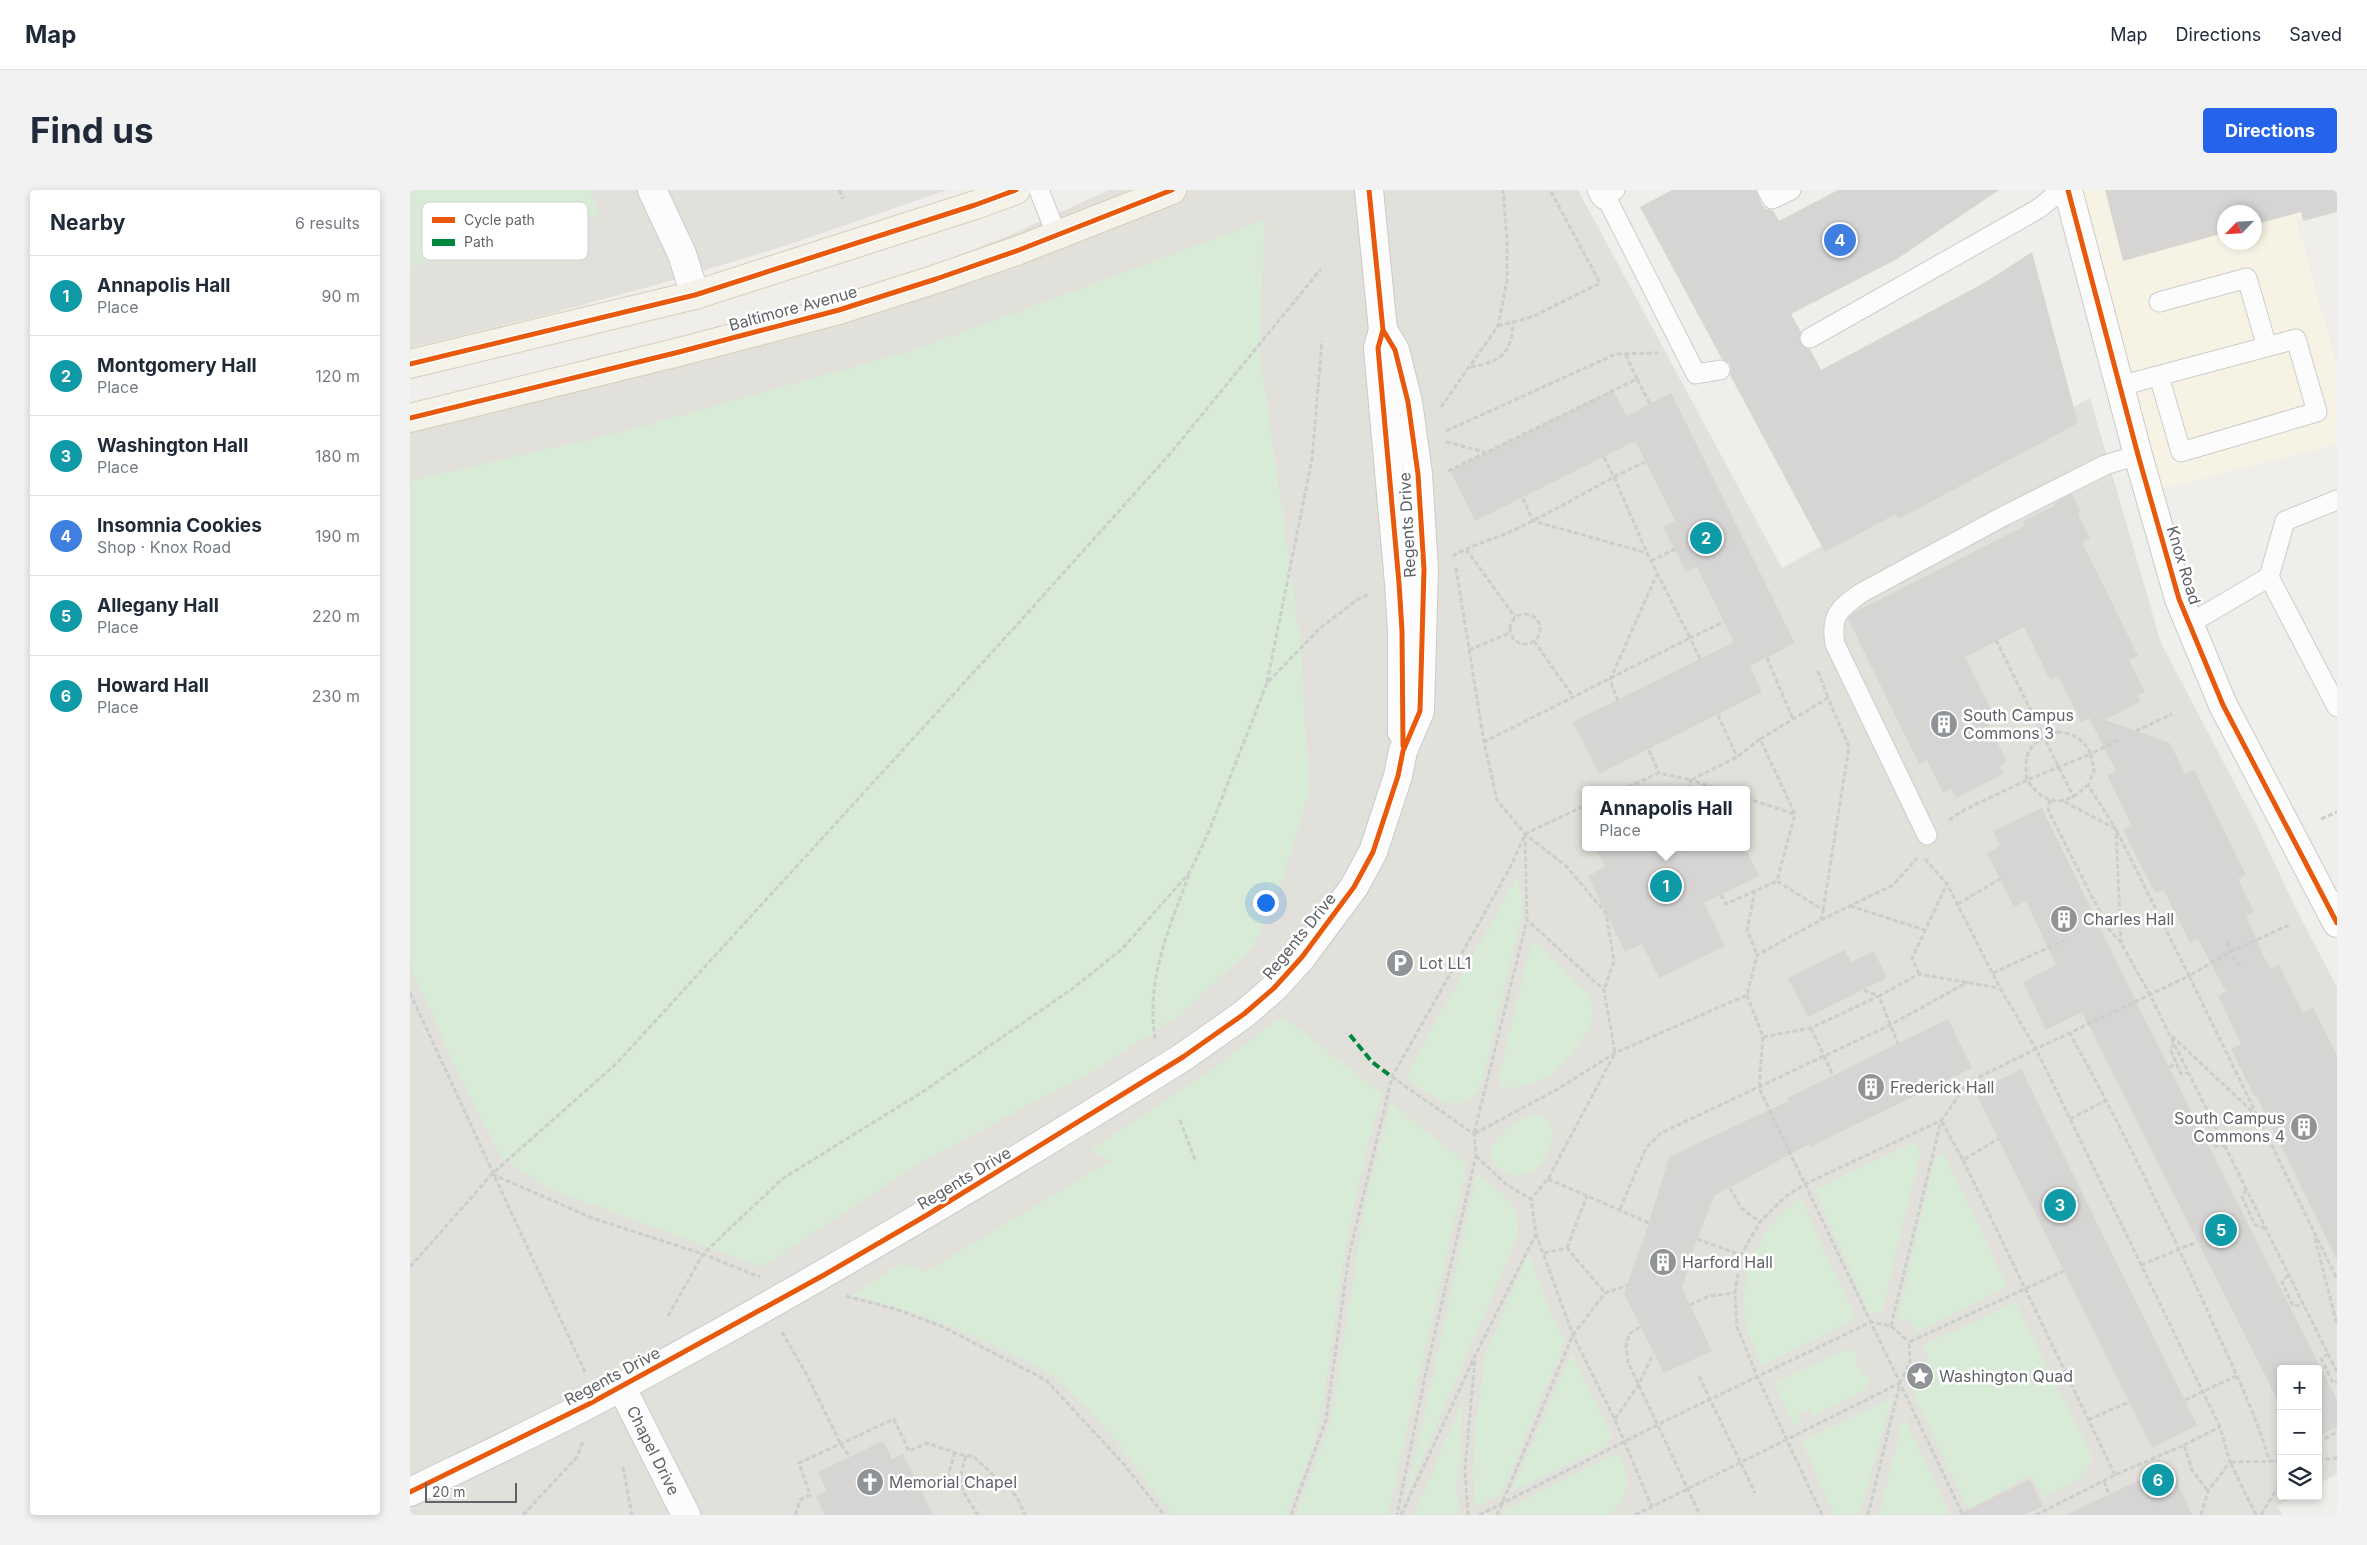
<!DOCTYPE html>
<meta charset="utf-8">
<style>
:root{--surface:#fff;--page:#f2f2f3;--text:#1f2937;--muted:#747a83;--line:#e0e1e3;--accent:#2563eb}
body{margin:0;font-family:Inter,sans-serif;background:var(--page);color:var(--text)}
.controls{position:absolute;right:15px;bottom:15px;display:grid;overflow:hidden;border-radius:5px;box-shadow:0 2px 8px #0003}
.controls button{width:45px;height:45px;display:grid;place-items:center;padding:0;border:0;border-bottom:1px solid var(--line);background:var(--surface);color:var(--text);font:25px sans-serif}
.compass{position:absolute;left:1807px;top:15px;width:45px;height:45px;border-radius:50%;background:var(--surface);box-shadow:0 2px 8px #0003;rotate:245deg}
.scale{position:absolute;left:15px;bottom:12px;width:92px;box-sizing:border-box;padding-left:5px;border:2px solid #5f6368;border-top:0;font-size:14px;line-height:18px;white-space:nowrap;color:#5f6368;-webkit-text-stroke:4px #fff;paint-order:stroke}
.you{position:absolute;left:855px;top:712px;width:18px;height:18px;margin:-12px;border:4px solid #fff;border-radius:50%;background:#1a73e8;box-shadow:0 0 0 8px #1a73e833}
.badge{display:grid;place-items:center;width:32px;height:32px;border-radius:50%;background:var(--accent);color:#fff;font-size:16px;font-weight:700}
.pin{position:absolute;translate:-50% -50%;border:2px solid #fff;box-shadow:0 1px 5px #0006}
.popup{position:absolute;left:1172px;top:596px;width:168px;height:65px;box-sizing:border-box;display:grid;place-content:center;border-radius:5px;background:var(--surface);filter:drop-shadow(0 1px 4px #0005);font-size:16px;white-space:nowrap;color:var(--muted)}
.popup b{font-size:19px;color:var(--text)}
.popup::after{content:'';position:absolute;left:50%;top:100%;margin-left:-10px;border:10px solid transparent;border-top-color:var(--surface)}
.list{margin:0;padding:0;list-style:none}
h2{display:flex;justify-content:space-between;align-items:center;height:65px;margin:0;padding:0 20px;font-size:21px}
h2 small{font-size:16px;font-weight:400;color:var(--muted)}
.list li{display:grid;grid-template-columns:32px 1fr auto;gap:15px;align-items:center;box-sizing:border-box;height:80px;padding:0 20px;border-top:1px solid var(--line)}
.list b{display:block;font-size:19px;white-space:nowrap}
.list p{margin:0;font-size:16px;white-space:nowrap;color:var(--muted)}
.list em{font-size:16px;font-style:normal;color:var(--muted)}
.icon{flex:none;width:28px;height:28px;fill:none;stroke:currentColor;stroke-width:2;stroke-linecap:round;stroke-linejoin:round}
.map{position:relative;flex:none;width:1927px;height:1325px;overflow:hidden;border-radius:5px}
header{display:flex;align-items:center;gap:30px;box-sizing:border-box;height:70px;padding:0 25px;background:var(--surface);border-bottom:1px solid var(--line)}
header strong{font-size:24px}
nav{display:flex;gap:28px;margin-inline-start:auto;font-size:18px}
.intro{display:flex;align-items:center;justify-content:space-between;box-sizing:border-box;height:120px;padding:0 30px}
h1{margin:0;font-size:35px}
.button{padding:12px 22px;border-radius:5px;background:var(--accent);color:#fff;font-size:18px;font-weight:700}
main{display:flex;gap:30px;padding:0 30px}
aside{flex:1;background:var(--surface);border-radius:5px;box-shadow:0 2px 8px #0003}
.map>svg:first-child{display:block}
.commercial{fill:#f7f3e4;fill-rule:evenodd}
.education{fill:#e2e0da;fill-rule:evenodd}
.green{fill:#d8ebd6}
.building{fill:#d6d5d3}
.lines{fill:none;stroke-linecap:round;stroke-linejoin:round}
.lane-casing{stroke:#cbcccc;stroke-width:21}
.street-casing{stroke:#cbcccc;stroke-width:30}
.secondary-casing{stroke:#cacacb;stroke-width:30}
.primary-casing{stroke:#d7ceb8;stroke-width:30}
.path{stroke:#cacfcc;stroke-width:3;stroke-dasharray:5 2.5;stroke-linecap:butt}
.lane{stroke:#fdfcfc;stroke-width:19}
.street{stroke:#fdfcfc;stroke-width:28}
.secondary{stroke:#fdfcfc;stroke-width:28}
.primary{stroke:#f4f2e9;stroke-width:28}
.secondary-bridge-casing{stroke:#cacacb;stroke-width:30;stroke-linecap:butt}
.secondary-bridge{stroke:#fdfcfc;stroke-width:28}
.quiet{stroke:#00873e;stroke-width:4;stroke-dasharray:8 4;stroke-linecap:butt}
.cycleway-casing{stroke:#fff;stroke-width:8}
.cycleway{stroke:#e8590c;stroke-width:5}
.labels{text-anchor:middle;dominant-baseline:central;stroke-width:5;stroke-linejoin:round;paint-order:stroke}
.street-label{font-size:16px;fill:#5f6368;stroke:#fff}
.poi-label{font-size:16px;fill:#5f6368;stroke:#fff;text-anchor:start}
.key{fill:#fff;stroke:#cfd0d2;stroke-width:1}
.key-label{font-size:14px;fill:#5f6368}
</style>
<header>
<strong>Map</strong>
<nav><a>Map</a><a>Directions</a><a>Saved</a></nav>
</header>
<div class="intro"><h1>Find us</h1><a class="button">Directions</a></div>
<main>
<aside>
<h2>Nearby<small>6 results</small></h2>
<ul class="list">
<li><span class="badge" style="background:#0f9aa8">1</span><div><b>Annapolis Hall</b><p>Place</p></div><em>90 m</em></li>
<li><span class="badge" style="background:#0f9aa8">2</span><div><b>Montgomery Hall</b><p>Place</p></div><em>120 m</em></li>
<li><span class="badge" style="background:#0f9aa8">3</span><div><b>Washington Hall</b><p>Place</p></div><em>180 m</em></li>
<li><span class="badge" style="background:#3f7fe0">4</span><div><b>Insomnia Cookies</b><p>Shop · Knox Road</p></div><em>190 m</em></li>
<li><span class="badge" style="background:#0f9aa8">5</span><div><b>Allegany Hall</b><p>Place</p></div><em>220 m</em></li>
<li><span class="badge" style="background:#0f9aa8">6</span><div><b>Howard Hall</b><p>Place</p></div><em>230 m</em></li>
</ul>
</aside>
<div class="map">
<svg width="1927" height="1325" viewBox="0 0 1927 1325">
<rect width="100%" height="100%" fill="#efeeea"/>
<!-- commercial -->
<path class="commercial" d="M1658,0H1927L1893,26L1886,28L1927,177V254L1739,302ZM1814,22H1844V52H1814Z"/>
<!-- education -->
<path class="education" d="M0,0H537L378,55L256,92L139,124L0,158Z
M699,0H1168L1372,378L1680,208L1751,453L1846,634L1888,723L1927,797V1284L1908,1294V1179H1871V1306H1886L1867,1316L1872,1325H0V240L504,83L598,46ZM1176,600H1336V657H1176Z"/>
<!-- green -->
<path class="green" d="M0,0H179L190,26L0,77Z
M855,30L849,156L891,456L899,602L874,686L843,757L769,826L685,880L506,975L352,1077L142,1000L93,969L53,893L0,776V291L215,241L504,160Z
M1107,687L1112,707V726L1071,896C1046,931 1023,906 996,888L1006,867Z
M1125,753L1131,756L1181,808L1183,822L1181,838L1159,867L1141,885L1121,894L1095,899L1089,893V888L1119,759L1121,754Z
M872,826L972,904L956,961L935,1059L911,1227L902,1261L876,1325H762C727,1278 692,1228 647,1190C632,1178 614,1170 597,1162C547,1137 496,1117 441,1106L491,1073L516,1082L700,971L680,960L802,880Z
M981,913L1057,974L978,1325H886L921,1231L955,1015Z
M1118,926C1124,926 1131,925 1136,929C1157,945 1128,994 1100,984C1058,970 1095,936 1118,926Z
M1505,952L1510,963L1472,1122L1459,1123L1405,1000Z
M1534,963L1597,1096L1508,1142L1501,1133L1488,1126L1525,968Z
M1067,983C1091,1003 1113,1014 1107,1048L997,1304Z
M1390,1007L1446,1129L1352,1175C1347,1163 1339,1149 1336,1136C1326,1086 1350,1037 1390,1007Z
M1119,1064L1141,1123L1155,1151L1092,1303L1065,1318L1063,1282L1065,1241L1076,1162Z
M1605,1112L1682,1266C1675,1293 1655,1296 1633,1307L1621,1285L1559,1319L1501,1200L1507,1195L1518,1169L1514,1155Z
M1437,1159L1439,1162L1446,1161C1446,1177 1449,1182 1461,1191L1456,1195L1458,1198L1402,1226L1399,1219L1388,1224L1391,1232L1384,1236L1365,1193Z
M1162,1163L1202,1245L1195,1257L1101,1302Z
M1054,1208L1047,1298L1049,1325H1004Z
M1482,1208L1450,1325H1424L1392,1252Z
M1494,1226L1539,1323L1534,1325H1469Z
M1209,1262C1221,1287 1221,1306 1199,1325H1092L1095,1320Z"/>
<!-- building -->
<path class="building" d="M1262,0H1346L1352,15L1356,19L1363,20L1369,31L1428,0H1589L1487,69L1381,124L1391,142L1390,153L1400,159L1411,180L1574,93L1622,62L1668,233L1489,329L1486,324L1415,362L1320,185L1321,179L1319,173L1312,169L1230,17Z
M1695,0H1927V22L1893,31L1891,22L1844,35V22H1814V43L1713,71Z
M1203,200L1217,226L1261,203L1385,453L1340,476L1352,502L1189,584L1163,532L1324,452L1287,377L1276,382L1253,337L1265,331L1225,251L1065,331L1040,281Z
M1662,304L1670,320L1668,325L1680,348L1672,352L1728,466L1719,470L1735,502L1727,506L1730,512L1695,530L1760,553L1775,584L1784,580L1836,685L1828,689L1844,722L1836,726L1856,771L1861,779L1869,775L1893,823L1903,817L1927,866V1070L1846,905L1844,906L1821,859L1831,854L1808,806L1816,802L1788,749L1780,753L1753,699L1745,703L1713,640L1722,636L1697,585L1706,581L1679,528L1671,532L1648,486L1640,490L1614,437L1555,467L1581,519L1573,523L1597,572L1589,576L1593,584L1546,608L1541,599L1533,603L1517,570L1509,574L1438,429L1443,423L1615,336L1613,331L1644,316L1645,313Z
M1632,618L1732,824L1927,1210V1237L1908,1246V1179H1871V1217L1672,822L1636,840L1613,792L1646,775L1616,711L1604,717L1577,663L1590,656L1583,641Z
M1185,657H1335L1349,686L1294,713L1315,756L1249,788L1232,754L1215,762L1178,686L1195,677Z
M1435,760L1441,772L1464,761L1477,788L1398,827L1378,788Z
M1538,829L1562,878L1400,957L1399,954L1304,1006L1287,1049L1272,1098L1302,1161L1254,1183L1214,1104L1239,1033L1259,967L1378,911L1377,908Z
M1611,879L1787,1235L1742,1258L1565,902Z
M473,1251L482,1269L493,1264L523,1325H415L406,1306L417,1301L408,1282Z
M1760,1276L1782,1325H1655Z
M1620,1289L1633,1316L1614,1325H1547Z"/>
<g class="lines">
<!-- lane casing -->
<g class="lane-casing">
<path id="lane" d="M629,0L647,46
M1205,0L1195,5L1286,184L1310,180
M1357,0L1362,9L1381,0
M1749,112L1837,88L1857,157
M1400,148L1628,19L1652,0
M1710,196L1886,149L1907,222L1771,262L1749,186
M1927,310L1875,331L1859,387L1927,517
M1779,434L1859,387
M1517,645L1425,454C1420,425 1430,418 1451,403L1594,326L1695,275L1728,265"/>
</g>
<!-- street casing -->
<g class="street-casing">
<g id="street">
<path d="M242,0L272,64L285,105"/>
<path d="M1192,0L1195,5"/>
<path id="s1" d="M211,1196L276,1325"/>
</g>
</g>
<!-- secondary casing -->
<g class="secondary-casing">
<path id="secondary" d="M959,0L973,140L968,158L989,393L992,441V542
M1658,0L1728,265L1769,409L1813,515L1927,733
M773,867L834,824L864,798L892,767L944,697L963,662L988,586L993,561L1010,521L1014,379L1008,284L998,212L985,160L973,140
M0,1302C60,1273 120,1245 179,1214C369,1113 553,1004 736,890"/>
</g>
<!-- primary casing -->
<g class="primary-casing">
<path id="primary" d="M0,174L285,105L565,15L606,0
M0,228L269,162L429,120L526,89L609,60L762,0"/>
</g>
<!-- path -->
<path class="path" d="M429,0L433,9
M1088,136L1122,127L1190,93L1140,0
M1061,177C1091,172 1102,163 1103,132
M1227,189L1240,214
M1031,217L1088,136L1097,91V49L1093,0
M1036,241L1206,164L1248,163
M1036,252L1075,262
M1194,267L1204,287L1235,272
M1038,281L1227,189L1216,165
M1113,308L1123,331L1237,363
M1056,359L1105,427
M1044,367V365C1063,355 1084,349 1104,340C1138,324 1171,305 1204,287L1237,363L1280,448L1074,552
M1241,371L1265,359
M1046,378L1074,552L1087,610L1115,644L1156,676L1196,723L1204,771L1194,800
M1100 439a15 15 0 1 1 30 0a15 15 0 1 1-30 0Z
M1586,450L1664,608
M1124,451L1164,508
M1059,460L1100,443
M1357,468L1383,529
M1290,469L1280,448L1314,432
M1408,481L1418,508
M857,492L902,269L912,151
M1208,511L1200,490L1247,384
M1308,525L1327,567
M1726,541L1762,524
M1647,542C1664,543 1674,550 1681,564L1617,590C1613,563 1620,550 1647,542Z
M1350,549L1418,508L1439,557L1413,720
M1708,550L1681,564L1684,581L1678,595L1706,639L1711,752
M1239,560L1249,583
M1211,600L1249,583L1281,590L1327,567L1350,549L1385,624L1367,691L1413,720L1411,730
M1278,600L1281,590L1311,600
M1336,608L1384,624
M1640,610L1638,620L1698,738L1711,753L1739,803L1927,1182
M1911,629L1927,622
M1539,630L1554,620L1617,590C1636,617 1655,617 1678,595
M1115,644L1117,730L1064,944L1146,900L1205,863L1337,805L1347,765L1411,730L1483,695L1507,668
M1515,669L1537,694L1590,798L1626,859L1779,786L1706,639L1653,611
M1345,700L1337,740L1347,765
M1311,705L1316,714L1367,691
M1548,714L1590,689
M1440,716L1515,740
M1879,735L1820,762L1779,786L1927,1089
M1817,752L1820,762L1830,775
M1583,783L1655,750
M1509,784L1502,768L1537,694
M1454,800L1469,806L1509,784L1589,798
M0,803L176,1184
M1337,805L1353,847L1349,898L1553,1325
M1401,838L1423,885
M1659,842C1710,933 1754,1026 1797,1120C1819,1170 1844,1218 1859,1270
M1762,846L1848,927
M1353,847L1401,838L1469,806L1488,854
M745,849C736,789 758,741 779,685
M1764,854L1760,859L1771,884L1778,883
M1760,878L1766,871
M982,887L1064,944L1066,966L1017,1177L987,1325
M1800,926L1798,940L1805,956H1815
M1660,929L1697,910
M770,930L785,970
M1532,932L1553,970L1588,949
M1795,948L1801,946
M1066,966L1097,995L1121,1009L1138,989L1205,863L1194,800L1117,730
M1553,970L1705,1285
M82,984L182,1028L293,1064L350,1087
M1138,989L1239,1033
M1320,998L1331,1018L1350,1032
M1836,1000L1832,1007L1845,1035L1855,1038
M1210,1019L1236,958L1251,943L1480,835L1558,792
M1126,1044L1163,1145L1205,1230L1242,1317
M1905,1048L1927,1135
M1287,1049L1331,1065
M1157,1058L1177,1005
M1134,1063L1157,1058L1195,1103
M1731,1075L1787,1052
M0,1077L82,984L207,873L605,437L759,265L911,79
M1878,1085L1872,1092L1883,1116L1893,1115
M436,1106L485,1119L531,1136L636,1190L712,1272L754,1325
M1280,1115L1299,1106L1325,1103
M258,1126L293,1064L372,989L514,901L662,799L712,759L780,682L799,641L857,493L909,439L948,409L960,404
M1481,1136L1531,931
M1230,1137L1219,1144L1216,1156L1218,1172L1290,1325
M372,1142L397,1185L430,1253L440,1267
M1918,1164L1911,1168L1923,1193L1927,1191
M1289,1186L1345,1303
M1775,1210L1826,1186
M1205,1229L1229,1194L1243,1164
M1678,1230L1719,1212
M1908,1252L1927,1242
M1774,1255L1810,1237
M545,1262L538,1285L539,1291L544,1295L550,1294
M556,1266C546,1296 552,1300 568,1325
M1908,1270L1927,1268
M213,1277L222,1325
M1694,1291L1699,1304
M113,1325L167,1267L173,1251
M385,1325L391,1309L400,1305L389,1273L484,1229L499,1261L517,1253L552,1265L563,1266L607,1307L615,1325
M881,1325L916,1230L939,1065L982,887L1101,676L1115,644L1176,615
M991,1325L1066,1164L1126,1044L1121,1009
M1058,1325L1055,1279L1065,1169
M1069,1325L1259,1229L1461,1132L1481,1136L1499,1152
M1087,1325L1163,1145L1195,1103L1218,1095
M1225,1325L1490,1193
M1412,1325L1347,1186L1327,1137L1325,1103L1331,1065L1350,1032L1375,1007L1395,994L1532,930L1557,893L1626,859L1810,1237L1820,1272L1798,1301L1791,1325
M1458,1325L1490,1193L1500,1172L1499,1152L1654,1081
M1626,1325L1705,1285L1774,1255L1782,1280L1798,1301
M1846,1325L1820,1272L1871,1271
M1851,1325L1871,1292"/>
<!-- lane -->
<use href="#lane" class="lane"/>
<!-- street -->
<use href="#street" class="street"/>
<!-- secondary -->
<use href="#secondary" class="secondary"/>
<!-- primary -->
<use href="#primary" class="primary"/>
<!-- secondary-bridge casing -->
<g class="secondary-bridge-casing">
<path id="secondary-bridge" d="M736,890L773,867"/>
</g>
<!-- secondary-bridge -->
<use href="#secondary-bridge" class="secondary-bridge"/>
<!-- quiet -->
<path class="quiet" d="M940,845L962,872L982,887"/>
<!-- cycleway casing -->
<g class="cycleway-casing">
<path id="cycleway" d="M959,0L973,140L968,158L989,393L992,441L993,556
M1658,0L1728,265L1769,409L1813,515L1927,733
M0,174L285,105L565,15L606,0
M0,228L269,162L429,120L526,89L609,60L762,0
M0,1302L179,1214L414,1085L517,1025L773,867L834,824L864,798L892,767L944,697L963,662L988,586L993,561L1010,521L1014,379L1008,284L998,212L985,160L973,140"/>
</g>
<!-- cycleway -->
<use href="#cycleway" class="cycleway"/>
</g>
<!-- icons -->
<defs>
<g id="building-disc" transform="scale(1.4375)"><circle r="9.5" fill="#919496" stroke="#fff"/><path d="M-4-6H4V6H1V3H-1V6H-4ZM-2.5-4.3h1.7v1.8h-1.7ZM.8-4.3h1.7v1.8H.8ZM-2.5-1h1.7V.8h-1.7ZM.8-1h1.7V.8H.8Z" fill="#fff"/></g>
<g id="parking-disc" transform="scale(1.4375)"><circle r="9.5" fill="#919496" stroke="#fff"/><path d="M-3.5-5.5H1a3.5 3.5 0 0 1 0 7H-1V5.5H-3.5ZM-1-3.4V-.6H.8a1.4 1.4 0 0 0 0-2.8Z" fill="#fff"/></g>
<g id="sight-disc" transform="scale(1.4375)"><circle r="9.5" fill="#919496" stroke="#fff"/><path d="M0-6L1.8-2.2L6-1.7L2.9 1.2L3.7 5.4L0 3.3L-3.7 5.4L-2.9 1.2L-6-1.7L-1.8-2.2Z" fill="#fff"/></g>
<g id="church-disc" transform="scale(1.4375)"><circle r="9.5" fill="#919496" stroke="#fff"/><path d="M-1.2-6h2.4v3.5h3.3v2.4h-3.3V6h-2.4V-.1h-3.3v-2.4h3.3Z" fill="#fff"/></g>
</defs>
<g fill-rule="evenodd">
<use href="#building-disc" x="1534" y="534"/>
<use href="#building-disc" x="1654" y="729"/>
<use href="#parking-disc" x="990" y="773"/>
<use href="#building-disc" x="1461" y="897"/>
<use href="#building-disc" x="1894" y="937"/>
<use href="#building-disc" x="1253" y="1072"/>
<use href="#sight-disc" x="1510" y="1186"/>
<use href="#church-disc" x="460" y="1292"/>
</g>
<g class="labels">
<!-- street labels -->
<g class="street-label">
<text transform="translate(383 118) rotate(-15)">Baltimore Avenue</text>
<text transform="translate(997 335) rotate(-93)">Regents Drive</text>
<text transform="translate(1774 375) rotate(73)">Knox Road</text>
<text transform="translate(889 746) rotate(-51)">Regents Drive</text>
<text transform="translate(554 988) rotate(-31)">Regents Drive</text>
<text transform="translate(202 1186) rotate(-28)">Regents Drive</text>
<text stroke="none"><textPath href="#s1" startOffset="72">Chapel Drive</textPath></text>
</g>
<!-- poi labels -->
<g class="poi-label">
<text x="1553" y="525">South Campus<tspan x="1553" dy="18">Commons 3</tspan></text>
<text x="1673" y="729">Charles Hall</text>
<text x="1009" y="773">Lot LL1</text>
<text x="1480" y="897">Frederick Hall</text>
<text x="1875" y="928" text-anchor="end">South Campus<tspan x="1875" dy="18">Commons 4</tspan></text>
<text x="1272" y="1072">Harford Hall</text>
<text x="1529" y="1186">Washington Quad</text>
<text x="479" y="1292">Memorial Chapel</text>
</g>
</g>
<!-- legend -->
<rect x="12" y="12" width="166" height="58" rx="8" class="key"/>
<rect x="22" y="27" width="23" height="6" fill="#e8590c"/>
<rect x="22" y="49" width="23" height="7" fill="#00873e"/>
<g class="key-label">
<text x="54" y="35">Cycle path</text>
<text x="54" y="57">Path</text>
</g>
</svg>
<div class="controls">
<button>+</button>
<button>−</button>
<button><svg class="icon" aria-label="layers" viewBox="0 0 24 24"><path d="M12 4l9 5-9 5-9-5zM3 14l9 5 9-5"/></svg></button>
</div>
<svg class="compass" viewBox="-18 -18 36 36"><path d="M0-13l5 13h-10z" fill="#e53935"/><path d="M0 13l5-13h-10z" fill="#747a83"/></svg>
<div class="scale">20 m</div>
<div class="you"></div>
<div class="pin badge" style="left:1256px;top:696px;background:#0f9aa8">1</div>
<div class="popup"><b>Annapolis Hall</b>Place</div>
<div class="pin badge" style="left:1296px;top:348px;background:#0f9aa8">2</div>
<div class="pin badge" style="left:1650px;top:1015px;background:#0f9aa8">3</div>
<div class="pin badge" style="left:1430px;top:50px;background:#3f7fe0">4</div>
<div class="pin badge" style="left:1811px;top:1040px;background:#0f9aa8">5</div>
<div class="pin badge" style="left:1748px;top:1290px;background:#0f9aa8">6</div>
</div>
</main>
